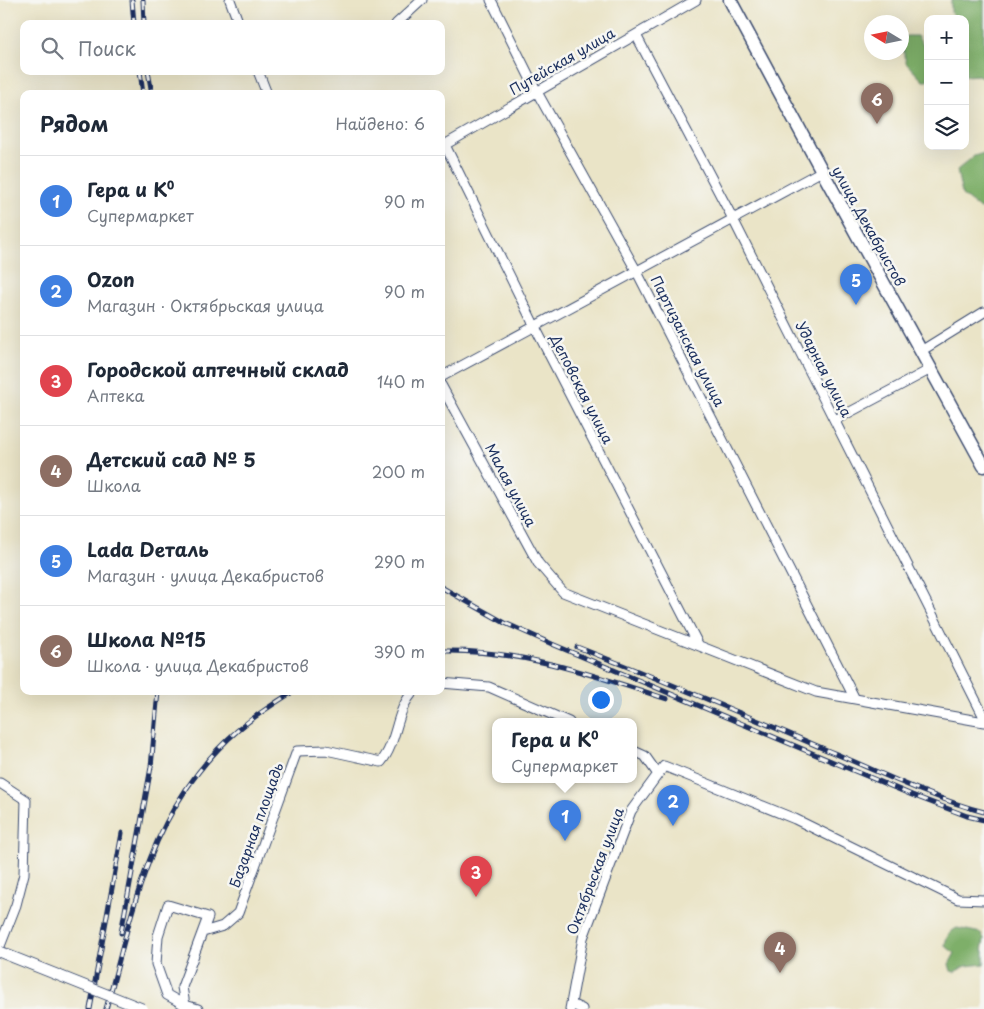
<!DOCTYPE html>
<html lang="ru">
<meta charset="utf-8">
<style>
:root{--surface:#fff;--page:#f2f2f3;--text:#1f2937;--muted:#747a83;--line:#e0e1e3;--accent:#1f6fb2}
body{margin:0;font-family:"Playpen Sans",sans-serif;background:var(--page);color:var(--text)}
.controls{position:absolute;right:15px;top:15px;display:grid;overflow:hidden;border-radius:10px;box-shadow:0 5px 20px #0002}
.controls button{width:45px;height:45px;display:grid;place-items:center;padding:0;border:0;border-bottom:1px solid var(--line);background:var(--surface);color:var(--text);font:25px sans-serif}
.compass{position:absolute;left:864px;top:15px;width:45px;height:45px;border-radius:50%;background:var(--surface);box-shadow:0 5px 20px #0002;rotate:280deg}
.you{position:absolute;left:600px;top:699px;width:18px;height:18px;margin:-12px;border:4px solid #fff;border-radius:50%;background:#1a73e8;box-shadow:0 0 0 8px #1a73e833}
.badge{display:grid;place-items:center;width:32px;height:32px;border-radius:50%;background:var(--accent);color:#fff;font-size:16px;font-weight:700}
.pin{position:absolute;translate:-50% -41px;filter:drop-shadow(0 1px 2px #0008)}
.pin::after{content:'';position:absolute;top:26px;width:18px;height:15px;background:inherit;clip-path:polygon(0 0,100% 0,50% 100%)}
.popup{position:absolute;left:492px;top:718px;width:145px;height:65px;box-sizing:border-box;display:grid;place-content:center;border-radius:10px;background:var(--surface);filter:drop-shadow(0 1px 4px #0005);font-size:16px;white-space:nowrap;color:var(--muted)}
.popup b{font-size:19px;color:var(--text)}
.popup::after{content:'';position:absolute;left:50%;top:100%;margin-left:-10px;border:10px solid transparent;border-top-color:var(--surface)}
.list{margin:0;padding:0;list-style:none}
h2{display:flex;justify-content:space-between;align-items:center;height:65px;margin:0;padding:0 20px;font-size:21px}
h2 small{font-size:16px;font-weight:400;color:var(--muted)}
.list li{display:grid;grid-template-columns:32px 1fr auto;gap:15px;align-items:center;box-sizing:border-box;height:90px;padding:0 20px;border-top:1px solid var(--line)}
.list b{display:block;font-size:19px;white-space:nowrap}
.list p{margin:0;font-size:16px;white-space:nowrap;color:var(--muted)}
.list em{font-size:16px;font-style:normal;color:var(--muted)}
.icon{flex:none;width:28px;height:28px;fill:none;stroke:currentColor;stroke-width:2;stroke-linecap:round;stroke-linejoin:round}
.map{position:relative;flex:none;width:984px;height:1009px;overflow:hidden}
.search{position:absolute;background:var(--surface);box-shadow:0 5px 20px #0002;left:20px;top:20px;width:425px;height:55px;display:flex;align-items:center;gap:12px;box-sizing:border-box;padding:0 18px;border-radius:10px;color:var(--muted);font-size:19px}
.panel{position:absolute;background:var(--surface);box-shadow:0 5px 20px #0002;left:20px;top:90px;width:425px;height:605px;border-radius:10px}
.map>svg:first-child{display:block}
.forest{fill:#7eaf69;stroke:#4c6f64}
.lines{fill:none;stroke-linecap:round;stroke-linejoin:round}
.minor-casing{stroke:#3a4a6e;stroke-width:11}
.primary-casing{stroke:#3a4a6e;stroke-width:15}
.minor{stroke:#fff;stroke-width:9}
.primary{stroke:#fff;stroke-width:12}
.rail-casing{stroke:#1b2f5e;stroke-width:5}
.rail{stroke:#f6f6f2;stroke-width:3;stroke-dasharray:9;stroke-linecap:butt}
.tertiary-bridge-casing{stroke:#3a4a6e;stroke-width:12;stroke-linecap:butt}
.tertiary-bridge{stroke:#fff;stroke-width:10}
.labels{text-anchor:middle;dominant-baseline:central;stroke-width:5;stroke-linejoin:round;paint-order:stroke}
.street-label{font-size:14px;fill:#1b2f5e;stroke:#f6f6f2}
</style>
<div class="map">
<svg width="984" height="1009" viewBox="0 0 984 1009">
<rect width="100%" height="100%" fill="#f6f6f2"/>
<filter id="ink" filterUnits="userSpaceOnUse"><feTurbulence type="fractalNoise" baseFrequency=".02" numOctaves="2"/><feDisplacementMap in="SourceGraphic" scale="10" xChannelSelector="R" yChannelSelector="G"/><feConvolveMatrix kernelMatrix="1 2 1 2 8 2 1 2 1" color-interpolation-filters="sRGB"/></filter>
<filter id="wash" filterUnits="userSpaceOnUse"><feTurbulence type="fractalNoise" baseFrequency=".0096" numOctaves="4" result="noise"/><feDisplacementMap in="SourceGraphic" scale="20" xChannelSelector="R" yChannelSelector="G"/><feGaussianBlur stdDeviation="1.12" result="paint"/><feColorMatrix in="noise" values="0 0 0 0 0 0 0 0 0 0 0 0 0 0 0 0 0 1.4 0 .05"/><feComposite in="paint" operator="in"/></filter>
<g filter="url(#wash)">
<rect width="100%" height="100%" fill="#eae4c7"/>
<!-- forest -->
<path class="forest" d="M951,0H984V78L978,75L965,76V49L967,47L965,40V19H955L951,12Z
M906,36H917L928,52V81H923L906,63L902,43Z
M984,153V208L980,209L962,195L957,170L974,156Z
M957,928L981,933L984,939L982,950L984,951V964L966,966L954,972L951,971L949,964L955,953L945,946C946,937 949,932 957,928Z"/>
</g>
<g filter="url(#ink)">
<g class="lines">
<!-- minor casing -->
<g class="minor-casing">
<path id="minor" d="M230,0L239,24
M491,0L537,92L637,272L855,699
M396,24L422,0
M636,35L733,219L984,717
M258,71L267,94
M445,145L535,327L698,644
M441,147L696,0
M921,351L984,312
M441,377L822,171
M441,385L538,563L563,592L816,692L984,722
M835,420L931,369
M441,683L489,687L569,722
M634,751L645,756L657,773
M0,783L26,800L24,874L16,905L0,946
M203,932L223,926L238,913L297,751L326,750L381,762C398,742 395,710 414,691
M571,1004L582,1009
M184,1009L185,1005L167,995L156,964L158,936L168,905L208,917L182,987L185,1005L198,1009
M570,1009L583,938L631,811L664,766L795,819L958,899L984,900"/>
</g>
<!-- primary casing -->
<g class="primary-casing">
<path id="primary" d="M730,0L822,171L984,466"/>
</g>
<!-- minor -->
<use href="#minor" class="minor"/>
<!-- primary -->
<use href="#primary" class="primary"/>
<!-- rail casing -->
<g class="rail-casing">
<path id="rail" d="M132,0L134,24
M143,0L144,24
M140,71L143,94
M148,71L152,94
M441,587L505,623L552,644L912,795L967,816L984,820
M577,647C662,680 746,715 829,751C880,772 931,798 984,812
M441,651C519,649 594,675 667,699
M121,933L151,767L158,691
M90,1009L122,833
M106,1009C120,959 131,907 150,859C168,811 199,764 237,731C254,716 275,703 294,691"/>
</g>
<!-- rail -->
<use href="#rail" class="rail"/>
<!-- tertiary-bridge casing -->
<g class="tertiary-bridge-casing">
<path id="tertiary-bridge" d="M0,952L143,1009"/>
</g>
<!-- tertiary-bridge -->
<use href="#tertiary-bridge" class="tertiary-bridge"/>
</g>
</g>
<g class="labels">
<!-- street labels -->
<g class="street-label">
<text transform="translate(562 61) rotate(-30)">Путейская улица</text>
<text transform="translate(869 226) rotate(61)">улица Декабристов</text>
<text transform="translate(688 341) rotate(63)">Партизанская улица</text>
<text transform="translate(824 369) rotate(63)">Ударная улица</text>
<text transform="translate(582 389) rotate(63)">Деповская улица</text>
<text transform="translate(511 485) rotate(62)">Малая улица</text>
<text transform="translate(256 825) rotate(-70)">Базарная площадь</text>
<text transform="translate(595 871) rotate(-69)">Октябрьская улица</text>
</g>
</g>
</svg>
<div class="controls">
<button>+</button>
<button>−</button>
<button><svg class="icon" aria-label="layers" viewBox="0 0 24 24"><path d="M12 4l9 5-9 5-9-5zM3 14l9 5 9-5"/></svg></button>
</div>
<svg class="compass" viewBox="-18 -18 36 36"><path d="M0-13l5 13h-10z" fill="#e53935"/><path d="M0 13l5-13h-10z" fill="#747a83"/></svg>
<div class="you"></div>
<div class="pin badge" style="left:565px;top:841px;background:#3f7fe0">1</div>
<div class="popup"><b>Гера и К⁰</b>Супермаркет</div>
<div class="pin badge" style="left:673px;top:826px;background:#3f7fe0">2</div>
<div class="pin badge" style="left:476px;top:897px;background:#e0444e">3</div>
<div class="pin badge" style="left:780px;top:973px;background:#8d6e63">4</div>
<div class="pin badge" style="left:856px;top:305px;background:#3f7fe0">5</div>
<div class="pin badge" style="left:877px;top:124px;background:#8d6e63">6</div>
<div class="search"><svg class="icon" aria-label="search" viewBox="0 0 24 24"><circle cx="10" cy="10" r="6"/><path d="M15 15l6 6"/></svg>Поиск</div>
<section class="panel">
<h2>Рядом<small>Найдено: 6</small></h2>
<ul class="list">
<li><span class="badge" style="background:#3f7fe0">1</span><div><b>Гера и К⁰</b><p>Супермаркет</p></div><em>90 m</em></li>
<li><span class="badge" style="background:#3f7fe0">2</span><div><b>Ozon</b><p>Магазин · Октябрьская улица</p></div><em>90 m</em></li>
<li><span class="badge" style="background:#e0444e">3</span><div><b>Городской аптечный склад</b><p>Аптека</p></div><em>140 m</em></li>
<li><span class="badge" style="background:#8d6e63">4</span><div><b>Детский сад № 5</b><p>Школа</p></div><em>200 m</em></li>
<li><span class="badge" style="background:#3f7fe0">5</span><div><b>Lada Dеталь</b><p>Магазин · улица Декабристов</p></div><em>290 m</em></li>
<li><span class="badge" style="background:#8d6e63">6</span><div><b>Школа №15</b><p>Школа · улица Декабристов</p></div><em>390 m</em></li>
</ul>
</section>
</div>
